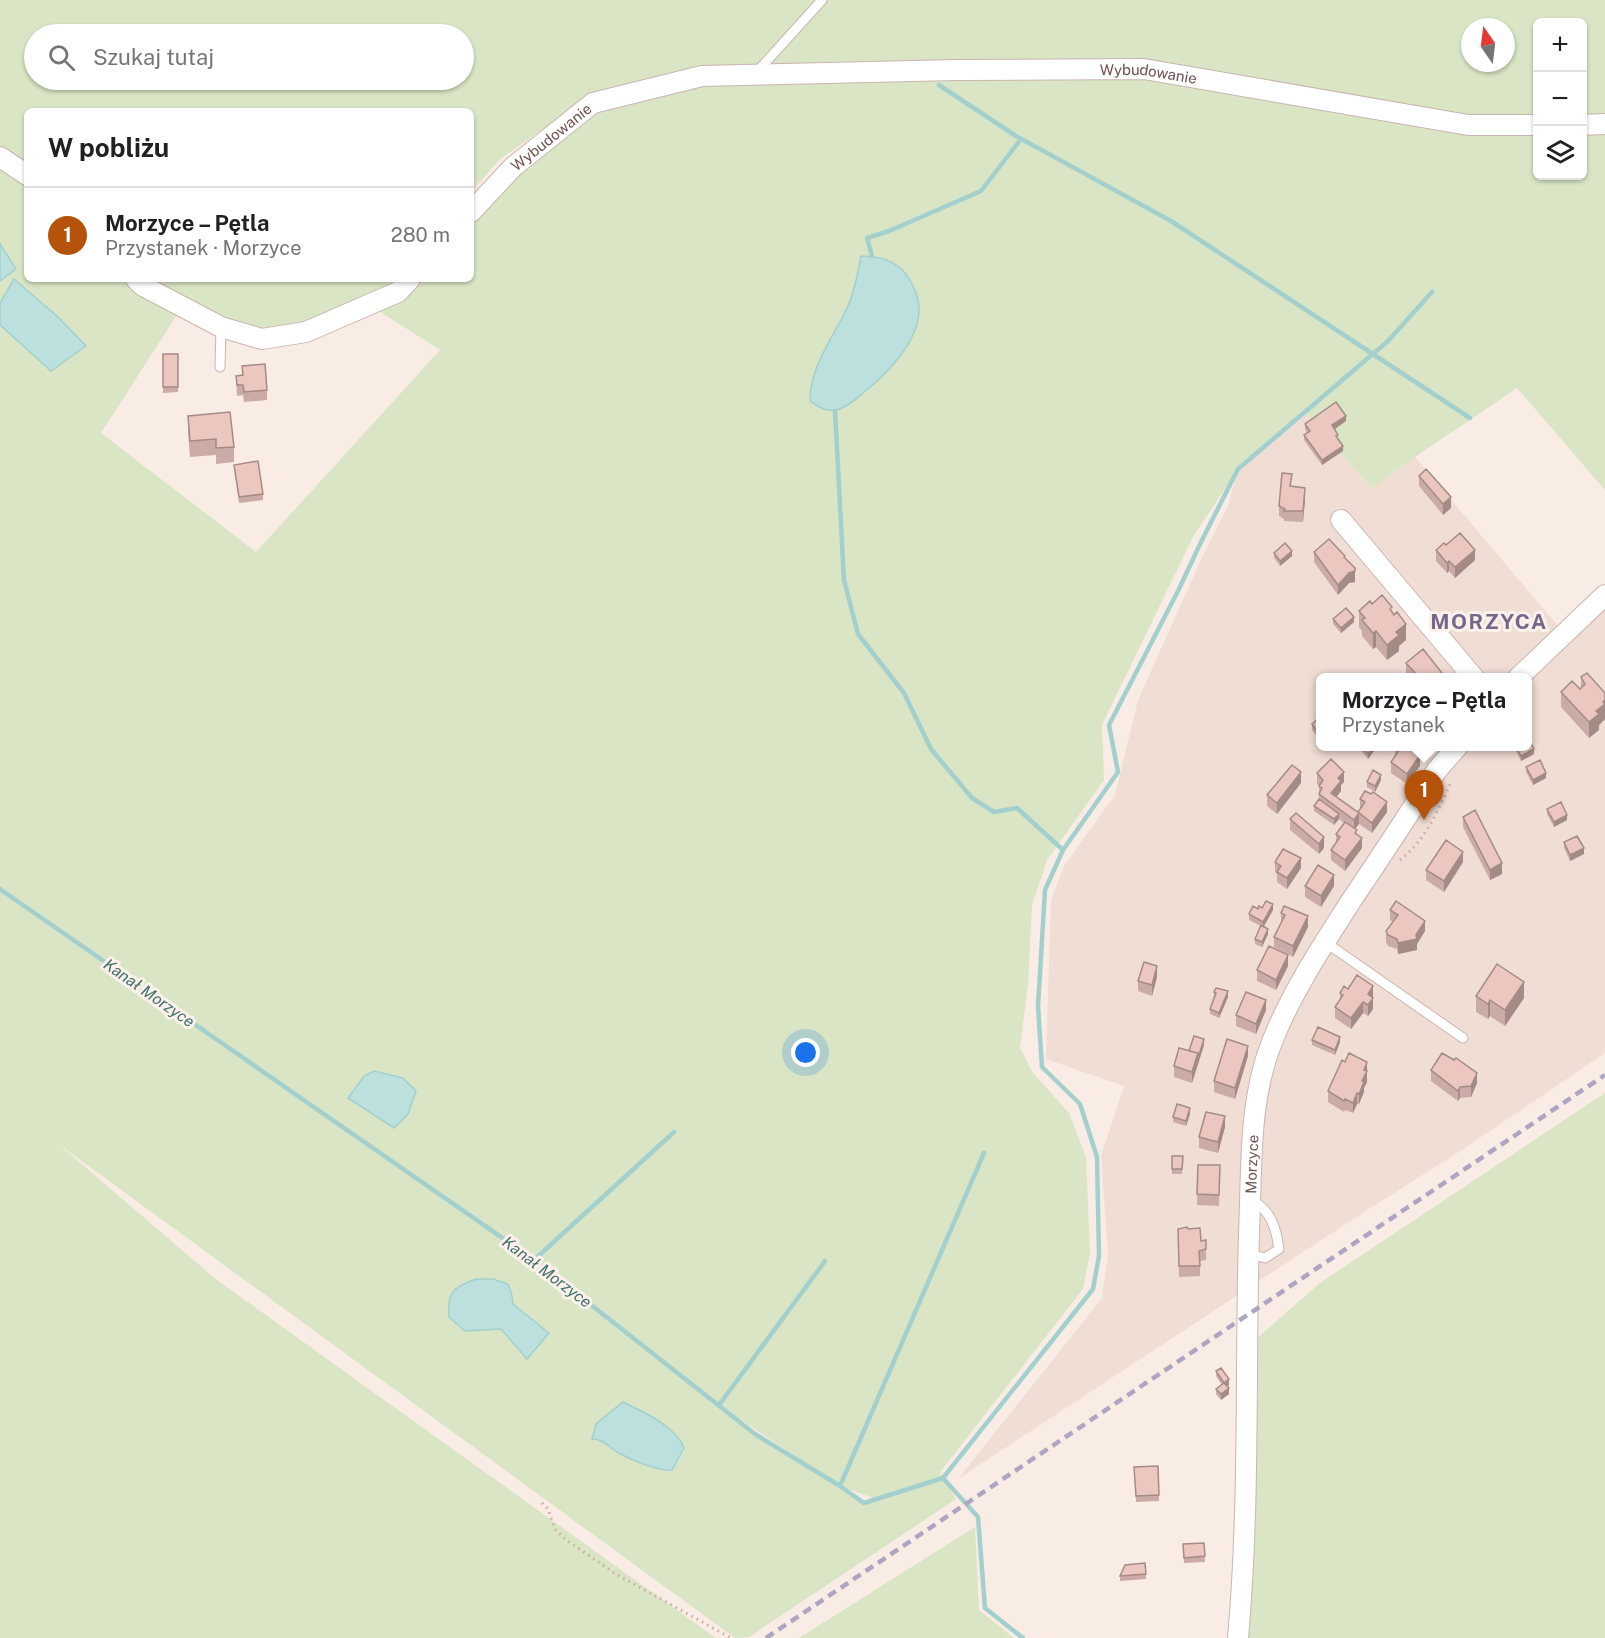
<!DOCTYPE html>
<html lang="pl">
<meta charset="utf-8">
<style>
:root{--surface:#fff;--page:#f6f6f6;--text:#202124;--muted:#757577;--line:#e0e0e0;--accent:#b45309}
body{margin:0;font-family:"Public Sans",sans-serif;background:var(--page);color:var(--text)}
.controls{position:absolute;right:18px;top:18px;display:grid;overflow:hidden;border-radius:9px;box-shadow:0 2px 4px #0004}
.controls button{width:54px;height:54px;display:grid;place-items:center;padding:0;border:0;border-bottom:2px solid var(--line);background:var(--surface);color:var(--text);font:30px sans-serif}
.compass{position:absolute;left:1461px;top:18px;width:54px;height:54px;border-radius:50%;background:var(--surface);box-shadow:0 2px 4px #0004;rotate:346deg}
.you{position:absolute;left:806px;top:1053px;width:21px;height:21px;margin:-15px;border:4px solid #fff;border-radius:50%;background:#1a73e8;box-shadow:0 0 0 9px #1a73e833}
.badge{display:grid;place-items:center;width:39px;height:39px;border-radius:50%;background:var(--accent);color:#fff;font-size:20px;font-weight:700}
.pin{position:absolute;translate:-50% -50px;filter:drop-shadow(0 2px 3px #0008)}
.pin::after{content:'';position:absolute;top:32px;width:21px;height:18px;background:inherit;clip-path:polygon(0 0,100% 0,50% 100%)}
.popup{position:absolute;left:1316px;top:673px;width:216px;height:78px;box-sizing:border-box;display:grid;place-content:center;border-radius:9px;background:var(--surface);filter:drop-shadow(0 2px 4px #0005);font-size:20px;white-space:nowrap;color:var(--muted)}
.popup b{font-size:22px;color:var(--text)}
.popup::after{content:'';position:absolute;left:50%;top:100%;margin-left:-12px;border:12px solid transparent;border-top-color:var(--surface)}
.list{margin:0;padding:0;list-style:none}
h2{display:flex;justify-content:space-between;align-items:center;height:78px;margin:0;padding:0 24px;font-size:26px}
h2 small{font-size:20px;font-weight:400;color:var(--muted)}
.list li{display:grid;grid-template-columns:39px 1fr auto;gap:18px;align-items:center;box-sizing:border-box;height:96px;padding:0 24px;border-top:2px solid var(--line)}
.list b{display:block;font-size:22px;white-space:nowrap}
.list p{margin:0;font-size:20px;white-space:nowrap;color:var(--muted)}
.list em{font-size:20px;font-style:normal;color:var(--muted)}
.icon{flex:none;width:33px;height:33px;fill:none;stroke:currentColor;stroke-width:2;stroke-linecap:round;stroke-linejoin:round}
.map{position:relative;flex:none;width:1605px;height:1638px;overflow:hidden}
.search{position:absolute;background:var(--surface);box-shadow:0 2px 4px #0004;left:24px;top:24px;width:450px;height:66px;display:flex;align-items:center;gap:15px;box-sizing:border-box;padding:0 21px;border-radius:33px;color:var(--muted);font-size:22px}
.panel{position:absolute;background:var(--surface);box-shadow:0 2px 4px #0004;left:24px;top:108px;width:450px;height:174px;border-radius:9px}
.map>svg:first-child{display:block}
.residential{fill:#f0ddd4;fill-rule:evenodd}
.green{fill:#d9e5c5;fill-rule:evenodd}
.water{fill:#bce0dd;stroke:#a3d0cd;stroke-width:1.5}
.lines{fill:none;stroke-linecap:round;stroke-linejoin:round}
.stream{stroke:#a3d0cd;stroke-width:4.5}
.lane-casing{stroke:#cbb5af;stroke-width:11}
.street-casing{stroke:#cbb5af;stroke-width:22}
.path{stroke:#cfaaa3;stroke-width:3;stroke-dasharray:1.5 4.5;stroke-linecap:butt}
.lane{stroke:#fff;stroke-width:9}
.street{stroke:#fff;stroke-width:20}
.rail{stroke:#ada5c1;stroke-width:4.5;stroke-dasharray:9 6;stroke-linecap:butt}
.wall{fill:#caaba5}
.shaded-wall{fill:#a48b86}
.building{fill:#ebc7c0;stroke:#a48b86;stroke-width:1.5}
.labels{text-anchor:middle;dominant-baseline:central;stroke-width:6;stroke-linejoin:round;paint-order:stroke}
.street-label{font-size:15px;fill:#6f514d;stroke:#fcf1ea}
.water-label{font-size:16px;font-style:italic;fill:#43726f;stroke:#fcf1ea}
.district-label{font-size:21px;font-weight:bold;letter-spacing:1.5px;fill:#75668b;stroke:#fcf1ea}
</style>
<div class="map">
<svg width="1605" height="1638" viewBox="0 0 1605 1638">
<rect width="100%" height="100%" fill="#f9ece5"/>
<!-- residential -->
<path class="residential" d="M1305,413L1372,489L1415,457L1558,626L1605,587V1053L1465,1148L1364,1212L958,1479L1102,1298L1108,1254L1101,1156L1124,1086L1046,1059L1051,900L1064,866L1115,795L1138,700L1205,551L1228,506L1238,469ZM1320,678H1528V746H1320Z"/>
<!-- green -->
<path class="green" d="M0,0H1605V490L1517,388L1415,457L1372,489L1305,413L1238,469L1193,537L1102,725L1104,780L1047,860L1032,905L1028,985L1020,1048L1033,1073L1069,1113L1086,1157L1090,1253L1083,1289L940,1472L956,1499L749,1637L735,1638L57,1143L217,1280L716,1638H0ZM1538,22H1582V176H1538ZM1470,27H1506V63H1470ZM34,34H464V80H34ZM27,111H471V192L500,159L563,115L471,212V279H410L379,311L440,350L256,552L101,433L182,307L271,335L341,318L396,279H27ZM738,1418L840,1486L876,1499L864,1503L764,1439Z
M1605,1093V1638H1246L1250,1608L1255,1340L1320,1283Z
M975,1527L979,1610L1014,1638H799Z"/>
<!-- water -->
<path class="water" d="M0,244L16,269L0,281Z
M861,256C882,256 901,262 911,282C915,290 919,298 919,308C920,341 886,375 862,394C855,400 845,409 835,410C825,412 817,406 810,401C809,368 834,336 848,306C855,290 858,273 861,256Z
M14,279L57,316L86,346L51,371L0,325V303Z
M374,1071L403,1078L416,1091L408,1114L394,1128L348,1098L364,1076Z
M476,1279H493L508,1284L512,1296L513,1304L549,1333L527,1359L501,1329L465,1331L449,1317C447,1291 453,1288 476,1279Z
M623,1402C642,1411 676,1426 684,1448L672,1470C659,1472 629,1459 617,1452C608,1446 603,1439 592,1439L596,1424Z"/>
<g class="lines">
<!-- stream -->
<path class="stream" d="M939,85L1016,136L1171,221L1470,418
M872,256L867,238L889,231L981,191L1021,139
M835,411L844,580L858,634L904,693L931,749L972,798L994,812L1017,808L1063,850
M0,889L534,1260L755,1434L840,1486L864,1503L943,1478L978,1517L985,1608L1023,1638
M534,1260L674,1132
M719,1405L825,1261
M943,1478L1093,1289L1099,1256L1097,1157L1080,1104L1042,1067L1038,1006L1045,890L1063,850L1118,772L1109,725L1178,591L1201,542L1238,469L1388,341L1432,292
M840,1486L984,1153"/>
<!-- lane casing -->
<g class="lane-casing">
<path id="lane" d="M756,73L822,0
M220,367L221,327
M1325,942L1463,1038
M1249,1254L1265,1258L1279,1249C1276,1227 1271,1210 1250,1199"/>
</g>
<!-- street casing -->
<g class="street-casing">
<g id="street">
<path d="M1582,125L1605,124"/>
<path d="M0,157L27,175"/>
<path id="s1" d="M471,212L513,167L593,103L702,76L956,70L1144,69L1468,125H1538"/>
<path d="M136,279L143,286L221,327L262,339L306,332L398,292L410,279"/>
<path d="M1341,520L1474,678"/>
<path d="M1518,678L1605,595"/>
<path id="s2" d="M1238,1638C1250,1503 1245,1368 1249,1233C1252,1169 1248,1102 1272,1042C1291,993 1323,945 1351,901C1380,858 1409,814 1437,770L1458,746"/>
</g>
</g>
<!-- path -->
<path class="path" d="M1400,860C1424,842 1438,811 1450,784
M542,1503L548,1509L555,1529L565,1539L614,1573L731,1638"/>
<!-- lane -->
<use href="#lane" class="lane"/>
<!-- street -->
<use href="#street" class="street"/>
<!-- rail -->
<path class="rail" d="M766,1638L1605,1075"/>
</g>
<!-- wall -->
<path class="wall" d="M163,354H178V392L163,393Z
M242,366L267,390V400L244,402L243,395L237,396L236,376L242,375Z
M188,416L234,447V462L216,464V455L190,457L188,432Z
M1346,421L1334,429L1343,451L1322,465L1304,440V435L1307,433L1305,429V424Z
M234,465L263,494V500L239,503Z
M1419,476L1451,508L1443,515L1419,486Z
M1291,486L1305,499L1303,522L1284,521V519L1279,516V506Z
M1446,545L1475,560L1455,578L1449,571L1447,573L1436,561V550Z
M1314,552L1345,558L1355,582L1349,583L1338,595L1314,562Z
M1274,553L1292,556L1280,566L1274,558Z
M1372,604L1392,613L1406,640L1399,646V651L1387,660L1376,647L1373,649L1362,636V631L1359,627V611Z
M1333,619L1354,622L1341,633L1333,624Z
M1406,663L1446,678H1410L1406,674Z
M1581,677L1605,693V719L1599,725V730L1589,738L1561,707V692L1580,689L1581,688Z
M1320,717L1319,739L1312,730V724Z
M1359,747H1377L1368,759L1359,748Z
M1395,747H1409L1420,766L1407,784L1391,773V762L1395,756Z
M1514,747H1527L1534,754L1521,761Z
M1526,767L1546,778L1533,785L1526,772Z
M1317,773L1344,782L1341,785V791L1336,797L1358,813L1360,809V799L1387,812L1372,833L1359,824L1355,829L1362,848L1345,871L1331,860V850L1336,843V834L1344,823L1339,819L1334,825L1314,811V806L1319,799V786L1317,784Z
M1381,780L1375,792L1367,787V782Z
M1301,783L1277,814L1267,806V795Z
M1547,809L1567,820L1554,827L1547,814Z
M1463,817L1502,874L1490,880L1463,827Z
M1290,819L1324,848L1319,854L1290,830Z
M1564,842L1584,854L1570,861L1564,848Z
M1275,862L1301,868L1287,889L1277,882V874L1275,872Z
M1463,862L1444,892L1426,880V870Z
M1305,886H1334L1321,907L1305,897Z
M1262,908L1273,910L1264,927L1268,934L1262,947L1255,944V939L1261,926L1249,920V914L1258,909Z
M1390,910L1425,931L1417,944V950L1398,954L1397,949L1388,946L1386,942V931L1393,922L1390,920Z
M1281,913L1308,927L1293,957L1274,947V937L1281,924Z
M1288,966L1276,990L1257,981V970Z
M1157,977L1152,996L1138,991V981Z
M1348,989L1373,997V1009L1368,1016L1363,1013L1351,1029L1335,1018V1007L1340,1000V993Z
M1214,992L1228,997L1219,1018L1210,1014V1009L1214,997Z
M1476,996L1524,998L1505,1026L1490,1016L1488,1019L1476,1012Z
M1266,1010L1256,1034L1236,1026V1015Z
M1312,1040L1340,1042L1335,1055L1312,1045Z
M1204,1045L1192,1083L1174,1077V1066L1189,1051Z
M1248,1056L1235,1099L1214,1092V1081Z
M1431,1070L1477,1083L1471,1097L1460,1098L1458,1101L1431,1081Z
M1367,1072V1082L1364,1088V1092L1359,1104H1357L1353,1113L1345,1110L1344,1112L1328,1102V1091Z
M1190,1114L1186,1126L1173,1122V1117Z
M1225,1127L1218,1153L1199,1148V1137Z
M1172,1156H1183L1182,1174H1172Z
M1198,1165H1220L1219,1206L1197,1205Z
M1178,1229L1201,1241L1206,1240V1260L1200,1261V1276L1179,1277Z
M1216,1371L1229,1385L1227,1386L1229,1394L1221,1400L1216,1394V1389L1222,1385L1216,1376Z
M1158,1466L1159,1501L1136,1502L1134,1467Z
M1204,1543L1205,1562L1184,1563L1183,1544Z
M1146,1574V1579L1120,1581V1576Z"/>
<!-- shaded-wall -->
<path class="shaded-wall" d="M1346,416V421L1332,431V425Z
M1343,446V451L1322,465V460Z
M1305,488V499L1303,522V511Z
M1451,497V508L1443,515V504Z
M1475,550V560L1455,578V567Z
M1292,551V556L1280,566V561Z
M1449,561V571L1447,573V563Z
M1355,568V582L1349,583L1338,595V585Z
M1354,617V622L1341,633V628Z
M1406,624V640L1399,646V651L1387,660V645L1396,632Z
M1376,631V647L1373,649V633Z
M1605,700V719L1599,725V730L1589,738V722L1596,711Z
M1373,747H1377L1368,759V754Z
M1534,749V754L1521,761V756Z
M1420,755V766L1407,784V774Z
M1301,772V783L1277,814V803Z
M1344,772V782L1341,785V791L1331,804V793L1338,778Z
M1546,773V778L1533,785V780Z
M1381,775V780L1375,792V786Z
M1387,802V812L1372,833V823Z
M1359,813V824L1354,830V820Z
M1339,814V819L1334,825V819Z
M1567,815V820L1554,827V822Z
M1324,837V848L1319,854V844Z
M1362,838V848L1345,871V860Z
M1584,848V854L1570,861V855Z
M1463,852V862L1444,892V881Z
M1301,858V868L1287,889V878Z
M1502,863V874L1490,880V870Z
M1334,875V886L1321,907V896Z
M1273,904V910L1263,927V922Z
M1308,916V927L1293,957V946Z
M1425,921V931L1417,944V950L1398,954V943L1416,935Z
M1268,929V934L1262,947V942Z
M1288,955V966L1276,990V980Z
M1157,966V977L1152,996V985Z
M1524,982V998L1505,1026V1010Z
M1373,986V997L1368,1005V994Z
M1228,991V997L1219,1018V1013Z
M1373,998V1009L1368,1016V1005Z
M1266,1000V1010L1256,1034V1024Z
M1490,1000V1016L1488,1019V1004Z
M1363,1002V1013L1351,1029V1018Z
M1340,1037V1042L1335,1055V1050Z
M1204,1039V1045L1192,1083V1072L1198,1053Z
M1248,1046V1056L1235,1099V1088Z
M1367,1062V1082L1364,1088V1092L1359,1104V1094L1364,1070Z
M1477,1073V1083L1471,1097V1086Z
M1460,1087V1098L1458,1101V1091Z
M1357,1093V1104L1353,1113V1103Z
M1190,1108V1114L1186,1126V1121Z
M1225,1116V1127L1218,1153V1142Z
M1229,1379V1385L1224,1388V1383Z
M1229,1388V1394L1221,1400V1394Z"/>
<!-- building -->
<path class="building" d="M163,354H178V387H163Z
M265,364L267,390L244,392L243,385H237L236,376L243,375L242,366Z
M1336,402L1346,416L1332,425L1338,435L1336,436L1343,446L1322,460L1304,435L1310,431L1305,424Z
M230,412L234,447L216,448V439L190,441L188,416Z
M258,461L263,494L239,497L234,465Z
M1426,469L1451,497L1443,504L1419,476Z
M1282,473L1292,474L1290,486L1305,488L1303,511H1284L1285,509L1279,506Z
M1460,533L1475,550L1455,567L1449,561L1447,563L1436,550L1444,543L1446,545Z
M1329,539L1345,556L1344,557L1355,568V571L1349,573L1338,585L1314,552Z
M1285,543L1292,551L1280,561L1274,553Z
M1382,595L1392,607L1390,609L1394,615L1397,612L1406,624L1396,632L1399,635L1387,645L1376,631L1373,633L1362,620L1365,618L1359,611L1370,601L1372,604Z
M1346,608L1354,617L1341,628L1333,619Z
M1423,649L1446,678H1420L1406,663Z
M1587,673L1605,693V700L1603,702L1605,704L1596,711L1599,714L1589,722L1561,692L1572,681L1580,689L1585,684L1581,677Z
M1320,717V733L1319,734L1312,724Z
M1527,736L1534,749L1521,756L1516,747H1527Z
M1362,747H1373L1368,754Z
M1397,747H1407L1420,755L1407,774L1391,762L1400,749Z
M1331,759L1344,772L1338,778L1341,781L1331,793L1359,813L1354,820L1319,794L1322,788L1319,786L1323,780L1317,773Z
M1540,760L1546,773L1533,780L1526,767Z
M1292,765L1301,772L1277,803L1267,795Z
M1373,770L1381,775L1375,786L1367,782Z
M1365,791L1371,794L1373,792L1387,802L1372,823L1358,812L1365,802L1360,799Z
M1319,799L1339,814L1334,819L1314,806Z
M1561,802L1567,815L1554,822L1547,809Z
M1475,810L1502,863L1490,870L1463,817Z
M1296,813L1324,837L1319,844L1290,819Z
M1345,822L1357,830L1355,833L1362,838L1345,860L1331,850L1340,837L1336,834Z
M1577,836L1584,848L1570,855L1564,842Z
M1446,840L1463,852L1444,881L1426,870Z
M1283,849L1301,858L1287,878L1277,872L1281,866L1275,862Z
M1318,865L1334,875L1321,896L1305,886Z
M1266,901L1273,904L1263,922L1249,914L1253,906L1258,909L1259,906L1262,908Z
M1396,901L1425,921L1416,935L1417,939L1398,943L1397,939L1388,935L1386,931L1398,915L1390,910Z
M1284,906L1308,916L1293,946L1274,937L1285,915L1281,913Z
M1261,925L1268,929L1262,942L1255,939Z
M1269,946L1288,955L1276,980L1257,970Z
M1144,962L1157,966L1152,985L1138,981Z
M1497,964L1524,982L1505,1010L1490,1000L1488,1004L1476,996Z
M1357,975L1373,986L1368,994L1373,998L1368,1005L1363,1002L1351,1018L1335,1007L1343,995L1340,993L1344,986L1348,989Z
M1216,988L1228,991L1219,1013L1210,1009L1216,993L1214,992Z
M1246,992L1266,1000L1256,1024L1236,1015Z
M1318,1027L1340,1037L1335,1050L1312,1040Z
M1194,1036L1204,1039L1198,1058V1053L1189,1051Z
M1227,1039L1248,1046L1235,1088L1214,1081Z
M1179,1048L1198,1053L1192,1072L1174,1066Z
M1349,1053L1367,1062L1364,1070L1367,1071L1362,1081L1364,1082L1359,1094L1357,1093L1353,1103L1345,1099L1344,1101L1328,1091L1342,1060L1345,1062Z
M1442,1053L1454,1060L1456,1058L1477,1073L1471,1086L1460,1087L1458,1091L1431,1070Z
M1177,1104L1190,1108L1186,1121L1173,1117Z
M1206,1112L1225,1116L1218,1142L1199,1137Z
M1172,1156H1183L1182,1169H1172Z
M1198,1165H1220L1219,1195L1197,1194Z
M1187,1227L1188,1229L1200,1228L1201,1241L1206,1240V1249L1199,1251L1200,1266H1179L1178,1229Z
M1221,1368L1229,1379L1224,1383L1216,1371Z
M1224,1383L1229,1388L1221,1394L1216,1389Z
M1158,1466L1159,1495L1136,1496L1134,1467Z
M1204,1543L1205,1556L1184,1558L1183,1544Z
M1145,1563L1146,1574L1120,1576L1125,1565Z"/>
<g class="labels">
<!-- street labels -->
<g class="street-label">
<text stroke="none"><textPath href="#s1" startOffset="723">Wybudowanie</textPath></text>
<text stroke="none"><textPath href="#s1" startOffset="110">Wybudowanie</textPath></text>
<text stroke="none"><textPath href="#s2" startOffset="474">Morzyce</textPath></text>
</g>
<!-- water labels -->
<g class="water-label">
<text transform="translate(149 993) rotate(35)">Kanał Morzyce</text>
<text transform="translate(547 1272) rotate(37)">Kanał Morzyce</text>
</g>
<!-- district labels -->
<g class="district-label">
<text x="1489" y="621">MORZYCA</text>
</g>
</g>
</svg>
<div class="controls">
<button>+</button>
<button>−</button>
<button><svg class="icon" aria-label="layers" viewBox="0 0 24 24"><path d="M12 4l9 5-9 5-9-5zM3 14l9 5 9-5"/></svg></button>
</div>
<svg class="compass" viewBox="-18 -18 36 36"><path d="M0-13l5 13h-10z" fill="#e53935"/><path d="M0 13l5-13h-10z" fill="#757577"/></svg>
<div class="you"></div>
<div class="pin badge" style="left:1424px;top:820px">1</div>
<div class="popup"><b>Morzyce – Pętla</b>Przystanek</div>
<div class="search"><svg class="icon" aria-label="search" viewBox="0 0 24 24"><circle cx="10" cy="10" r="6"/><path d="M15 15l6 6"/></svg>Szukaj tutaj</div>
<section class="panel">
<h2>W pobliżu<small></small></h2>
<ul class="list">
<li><span class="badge">1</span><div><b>Morzyce – Pętla</b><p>Przystanek · Morzyce</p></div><em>280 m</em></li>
</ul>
</section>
</div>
